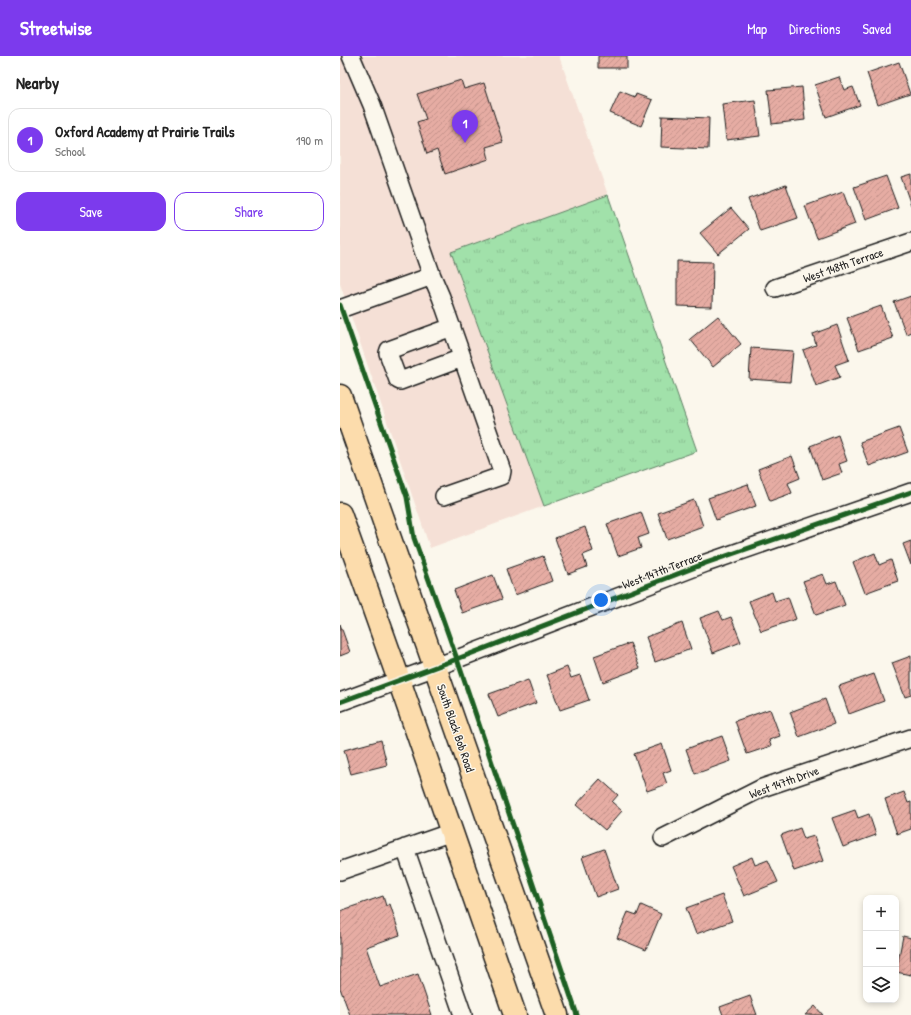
<!DOCTYPE html>
<meta charset="utf-8">
<style>
:root{--surface:#fff;--page:#f6f6f6;--text:#222;--muted:#767676;--line:#e0e0e0;--accent:#7c3aed}
body{margin:0;font-family:"Patrick Hand",sans-serif;background:var(--page);color:var(--text)}
.controls{position:absolute;right:12px;bottom:12px;display:grid;overflow:hidden;border-radius:8px;box-shadow:0 2px 6px #0003}
.controls button{width:36px;height:36px;display:grid;place-items:center;padding:0;border:0;border-bottom:1px solid var(--line);background:var(--surface);color:var(--text);font:20px sans-serif}
.you{position:absolute;left:261px;top:544px;width:14px;height:14px;margin:-10px;border:3px solid #fff;border-radius:50%;background:#1a73e8;box-shadow:0 0 0 6px #1a73e833}
.badge{display:grid;place-items:center;width:26px;height:26px;border-radius:50%;background:var(--accent);color:#fff;font-size:13px;font-weight:700}
.pin{position:absolute;translate:-50% -33px;filter:drop-shadow(0 1px 2px #0008)}
.pin::after{content:'';position:absolute;top:21px;width:14px;height:12px;background:inherit;clip-path:polygon(0 0,100% 0,50% 100%)}
.list{margin:0;padding:0;list-style:none}
h2{display:flex;justify-content:space-between;align-items:center;height:52px;margin:0;padding:0 16px;font-size:17px}
h2 small{font-size:13px;font-weight:400;color:var(--muted)}
.list li{display:grid;grid-template-columns:26px 1fr auto;gap:12px;align-items:center;box-sizing:border-box;height:64px;margin:0 8px 8px;padding:0 8px;border:1px solid var(--line);border-radius:12px}
.list b{display:block;font-size:15px;white-space:nowrap}
.list p{margin:0;font-size:13px;white-space:nowrap;color:var(--muted)}
.list em{font-size:13px;font-style:normal;color:var(--muted)}
.actions{display:flex;gap:8px;padding:12px 16px}
.actions a{flex:1;padding:9px 0;border:1px solid var(--accent);border-radius:12px;text-align:center;font-size:14px;color:var(--accent)}
.actions .main{background:var(--accent);color:#fff}
.icon{flex:none;width:22px;height:22px;fill:none;stroke:currentColor;stroke-width:2;stroke-linecap:round;stroke-linejoin:round}
.map{position:relative;flex:none;width:571px;height:959px;overflow:hidden}
header{display:flex;align-items:center;gap:24px;box-sizing:border-box;height:56px;padding:0 20px;background:var(--accent);color:#fff}
header strong{font-size:19px}
nav{display:flex;gap:22px;margin-inline-start:auto;font-size:14px}
main{display:flex}
aside{flex:1;background:var(--surface)}
.map>svg:first-child{display:block}
.built{fill:#f5e0d6}
.grass{fill:url(#grass-tufts);stroke:#5e7e63}
.building{fill:url(#building-hatch);stroke:#1c1c1c}
.lines{fill:none;stroke-linecap:round;stroke-linejoin:round}
.minor-casing{stroke:#1c1c1c;stroke-width:20}
.major-casing{stroke:#1c1c1c;stroke-width:25}
.minor{stroke:#fbf7ec;stroke-width:17}
.major{stroke:#fcdcac;stroke-width:22}
.cycleway-casing{stroke:#fbf7ec;stroke-width:8}
.cycleway{stroke:#1b5e20;stroke-width:5}
.labels{text-anchor:middle;dominant-baseline:central;stroke-width:3;stroke-linejoin:round;paint-order:stroke}
.street-label{font-size:12px;fill:#1c1c1c;stroke:#fbf7ec}
</style>
<header>
<strong>Streetwise</strong>
<nav><a>Map</a><a>Directions</a><a>Saved</a></nav>
</header>
<main>
<aside>
<h2>Nearby<small></small></h2>
<ul class="list">
<li><span class="badge">1</span><div><b>Oxford Academy at Prairie Trails</b><p>School</p></div><em>190 m</em></li>
</ul>
<div class="actions"><a class="main">Save</a><a>Share</a></div>
</aside>
<div class="map">
<svg width="571" height="959" viewBox="0 0 571 959">
<defs>
<pattern id="grass-tufts" width="24" height="20" patternUnits="userSpaceOnUse"><rect width="24" height="20" fill="#a1e1aa"/><path d="M3 7l-1-3M5 7V3M7 7l1-3M15 17l-1-3M17 17v-4M19 17l1-3" fill="none" stroke="#8ac092"/></pattern>
<pattern id="building-hatch" width="6" height="6" patternUnits="userSpaceOnUse"><rect width="6" height="6" fill="#e6aca3"/><path d="M-1 1l2-2M0 6l6-6M5 7l2-2" fill="none" stroke="#c5938c"/></pattern>
</defs>
<rect width="100%" height="100%" fill="#fbf7ec"/>
<filter id="ink" filterUnits="userSpaceOnUse"><feTurbulence type="fractalNoise" baseFrequency=".025" numOctaves="2"/><feDisplacementMap in="SourceGraphic" scale="8" xChannelSelector="R" yChannelSelector="G"/><feConvolveMatrix kernelMatrix="1 2 1 2 8 2 1 2 1" color-interpolation-filters="sRGB"/></filter>
<g filter="url(#ink)">
<!-- built -->
<path class="built" d="M0,0H219L268,139L111,196L204,450L90,492L0,228Z"/>
<!-- grass -->
<path class="grass" d="M268,139L357,395L204,450L111,196Z"/>
<!-- building -->
<path class="building" d="M258,0H287V12H258Z
M559,6L570,38L538,49L527,17Z
M499,21L504,34L513,31L520,49L486,61L475,29Z
M121,24L124,33L144,27L163,86L146,91L149,103L105,118L97,94L87,98L77,66L86,63L77,38Z
M462,31L465,64L432,68L428,34Z
M280,35L295,41L296,38L312,44L301,70L270,57Z
M415,44L420,80L386,84L382,48Z
M322,60L369,62L368,93L321,91Z
M571,118V149L561,121Z
M546,120L558,152L526,164L514,131Z
M446,129L458,162L420,175L408,143Z
M503,136L515,168L477,182L465,150Z
M391,152L409,173L378,198L360,177Z
M337,205L373,206L372,251L337,250Z
M571,240V276L566,278L554,246Z
M541,250L553,282L519,294L507,262Z
M378,260L401,288L373,311L350,283Z
M497,269L509,304L495,309L500,321L476,330L463,294L476,289L473,278Z
M411,292L453,295L450,326L409,323Z
M559,372L568,396L529,410L520,386Z
M498,379L507,405L499,408L502,417L482,424L470,390Z
M452,400L460,422L448,427L452,437L430,445L418,413Z
M408,428L416,450L376,464L368,442Z
M354,444L363,470L327,483L318,457Z
M301,456L309,478L298,482L301,492L278,500L267,468Z
M245,471L253,495L243,499L247,511L228,518L215,482Z
M571,485V509L563,488Z
M535,497L539,509L551,504L558,525L525,537L513,506Z
M203,500L212,525L175,539L166,513Z
M483,518L487,528L496,525L505,549L476,559L463,525Z
M153,519L162,543L122,557L114,534Z
M432,536L435,545L448,541L456,563L421,575L409,545Z
M379,555L383,564L391,561L401,586L373,597L360,562Z
M342,567L351,593L315,606L306,581Z
M0,568L10,596L0,600Z
M290,587L300,612L263,626L254,600Z
M571,600V639L565,641L552,607Z
M227,611L231,622L240,619L249,644L220,654L207,619Z
M534,618L544,645L509,658L499,630Z
M188,624L196,647L158,661L149,638Z
M485,643L494,668L459,681L450,656Z
M430,653L440,680L429,684L431,690L407,698L395,665Z
M382,680L391,705L355,718L346,693Z
M41,684L47,709L11,718L4,694Z
M322,688L331,714L323,717L327,728L307,735L294,698Z
M260,723L278,739L272,746L282,755L265,774L236,749Z
M564,736L568,747L571,746V773L557,778L545,743Z
M515,754L518,762L529,758L536,779L503,791L492,762Z
M460,772L464,783L474,780L483,805L454,815L441,779Z
M264,793L278,833L256,841L242,801Z
M412,801L415,809L428,804L438,826L404,840L391,810Z
M382,839L392,865L356,878L346,852Z
M43,840L46,850L50,848L60,879L26,891L40,931L78,918L92,959H10L0,932V855Z
M301,849L321,858L306,894L277,882L288,856L297,859Z
M563,880L571,882V919L556,916Z
M410,940L417,959H383L380,951Z
M475,950L483,959H465Z"/>
<g class="lines">
<!-- minor casing -->
<g class="minor-casing">
<path id="minor" d="M92,220L101,241L162,415L161,420L104,440
M435,232L571,186
M0,253L92,220L32,49L11,0
M112,271L49,294L48,297L58,324L60,325L122,302
M0,646L117,603L366,507L571,436
M323,782L422,732L571,682
M65,792L123,959
M0,815L112,776"/>
</g>
<!-- major casing -->
<g class="major-casing">
<path id="major" d="M0,340L217,959
M0,458L59,624L175,959"/>
</g>
<!-- minor -->
<use href="#minor" class="minor"/>
<!-- major -->
<use href="#major" class="major"/>
<!-- cycleway casing -->
<g class="cycleway-casing">
<path id="cycleway" d="M0,249L67,441L74,482L117,603L237,959
M0,646L117,603L366,507L571,436"/>
</g>
<!-- cycleway -->
<use href="#cycleway" class="cycleway"/>
</g>
</g>
<g class="labels">
<!-- street labels -->
<g class="street-label">
<text transform="translate(503 209) rotate(-19)">West 148th Terrace</text>
<text transform="translate(322 514) rotate(-21)">West 147th Terrace</text>
<text transform="translate(116 672) rotate(71)">South Black Bob Road</text>
<text transform="translate(444 726) rotate(-20)">West 147th Drive</text>
</g>
</g>
</svg>
<div class="controls">
<button>+</button>
<button>−</button>
<button><svg class="icon" aria-label="layers" viewBox="0 0 24 24"><path d="M12 4l9 5-9 5-9-5zM3 14l9 5 9-5"/></svg></button>
</div>
<div class="you"></div>
<div class="pin badge" style="left:125px;top:87px">1</div>
</div>
</main>
